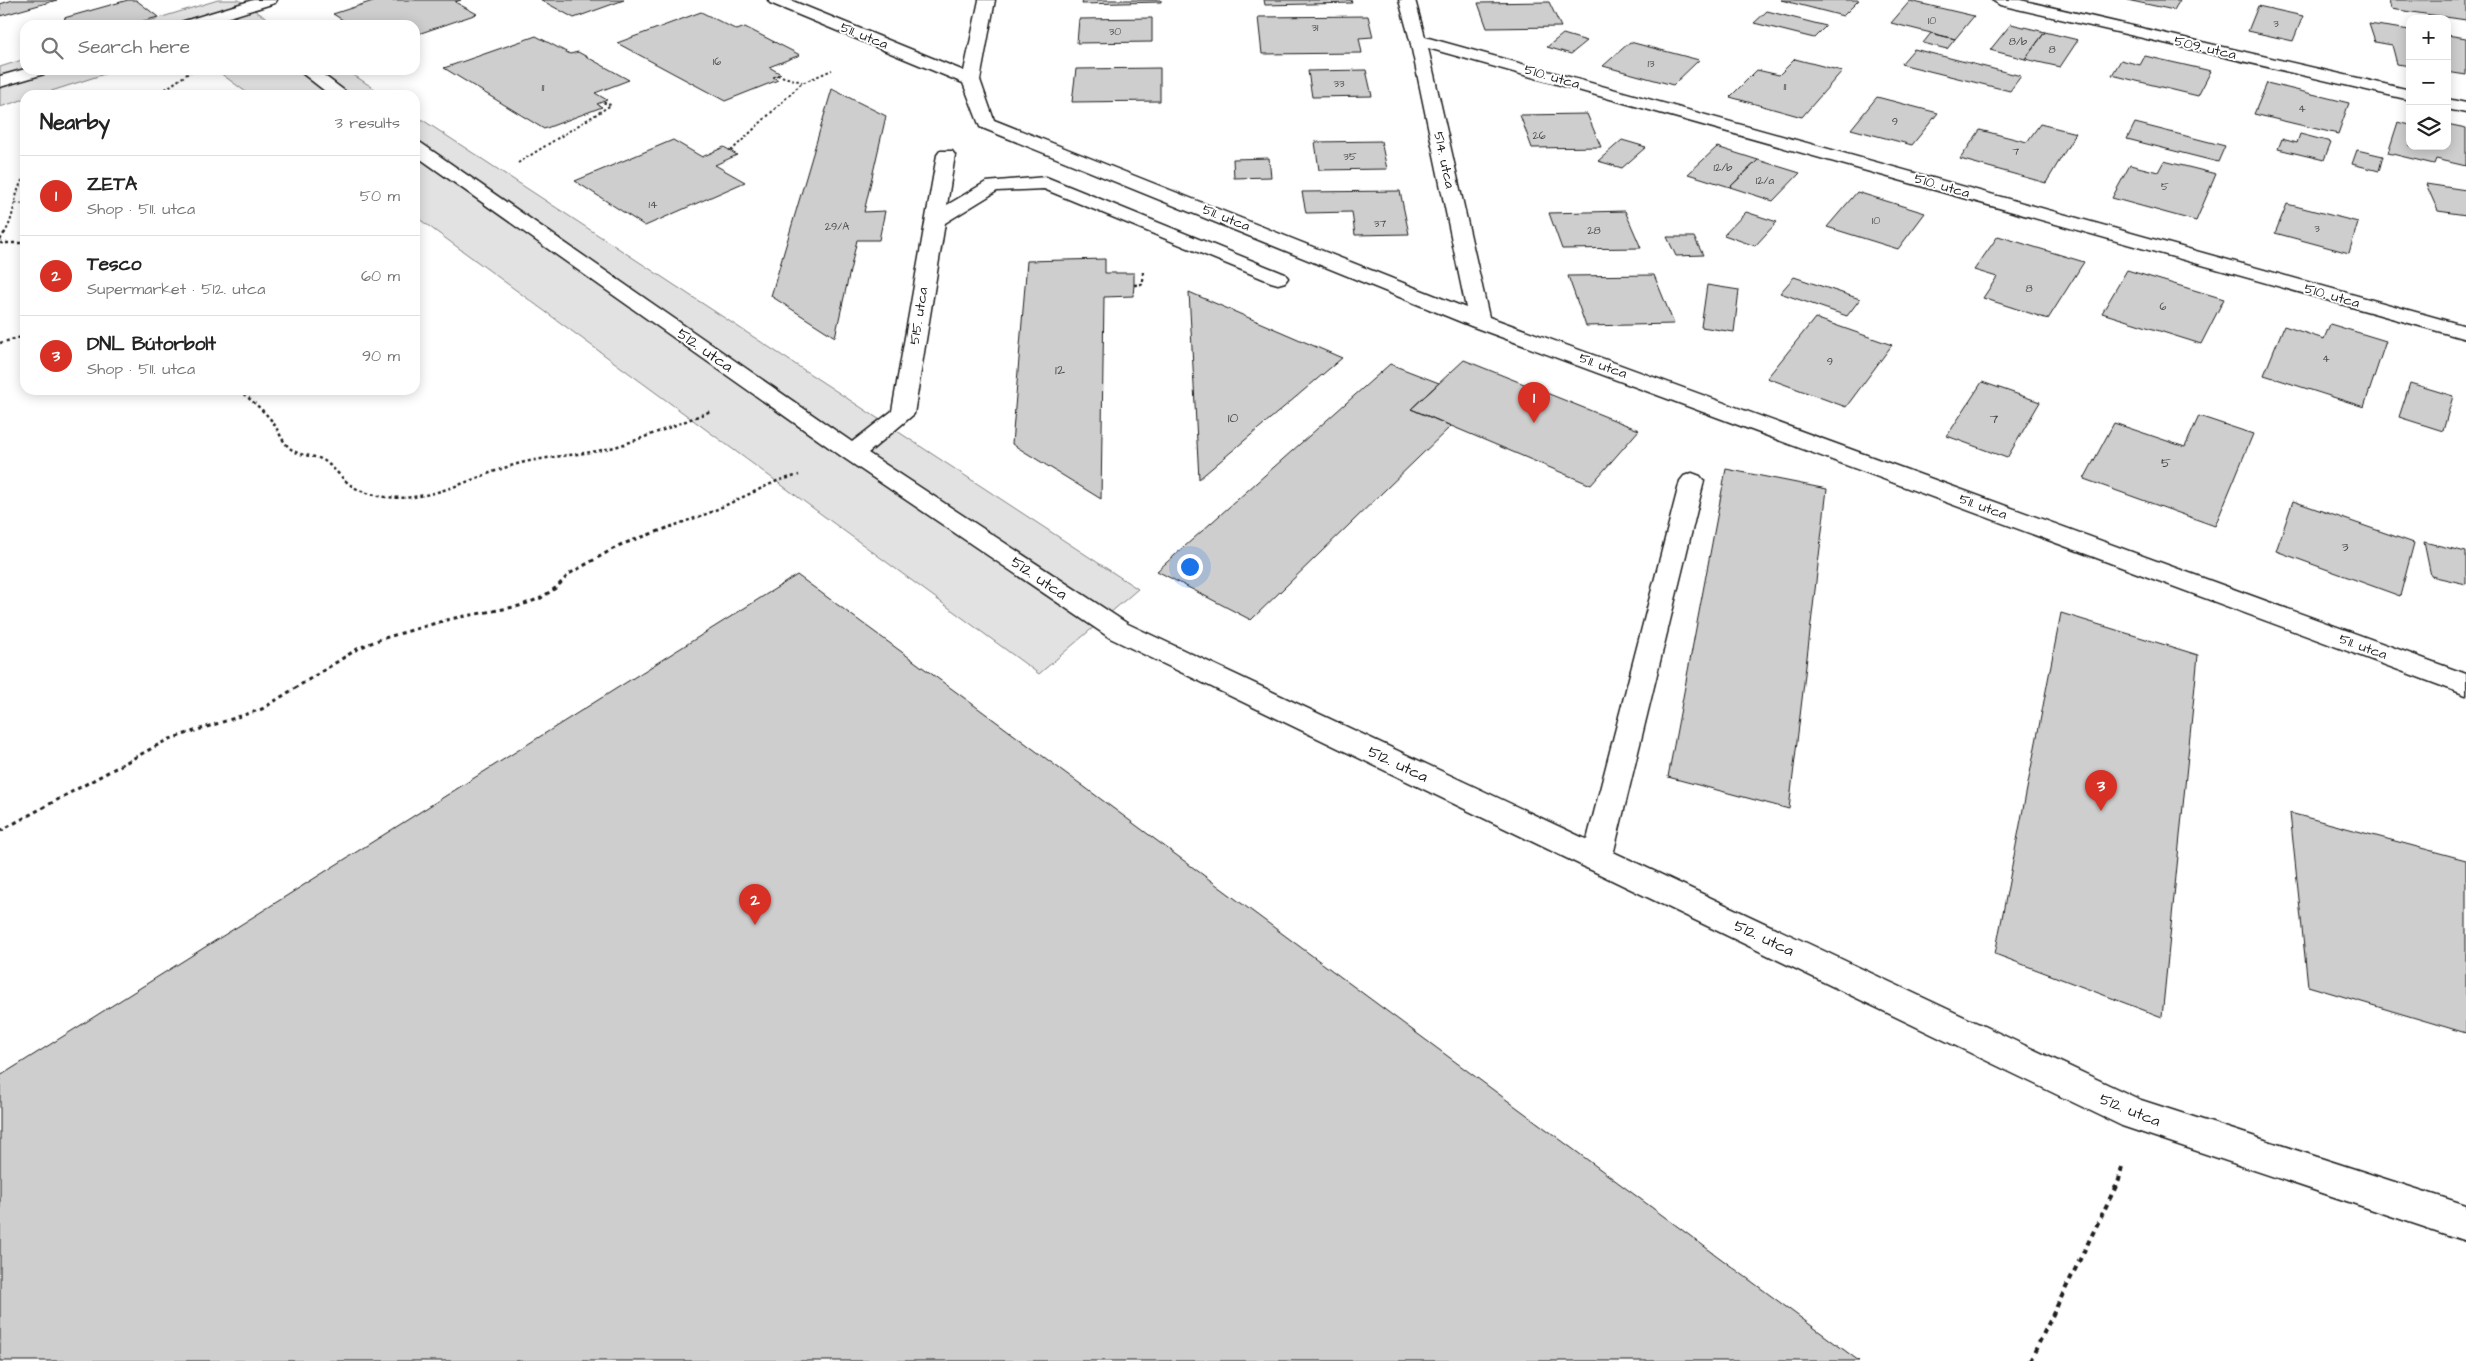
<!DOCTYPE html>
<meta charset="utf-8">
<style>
:root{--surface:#fff;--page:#f6f6f6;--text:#222;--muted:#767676;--line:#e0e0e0;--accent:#d93025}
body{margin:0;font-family:"Architects Daughter",sans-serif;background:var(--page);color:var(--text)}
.controls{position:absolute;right:15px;top:15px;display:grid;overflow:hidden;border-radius:10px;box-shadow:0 2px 12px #0003}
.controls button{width:45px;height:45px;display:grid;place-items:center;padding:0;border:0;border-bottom:1px solid var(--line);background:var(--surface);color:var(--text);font:25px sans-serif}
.you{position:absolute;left:1189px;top:566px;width:18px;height:18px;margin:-12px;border:4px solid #fff;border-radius:50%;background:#1a73e8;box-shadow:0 0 0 8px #1a73e833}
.badge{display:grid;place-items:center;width:32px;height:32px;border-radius:50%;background:var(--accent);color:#fff;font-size:16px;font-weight:700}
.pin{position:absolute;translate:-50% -41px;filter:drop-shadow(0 1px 2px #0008)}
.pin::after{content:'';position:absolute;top:26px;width:18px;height:15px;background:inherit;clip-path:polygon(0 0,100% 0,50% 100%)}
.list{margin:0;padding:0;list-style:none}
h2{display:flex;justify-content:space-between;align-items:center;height:65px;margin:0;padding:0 20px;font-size:21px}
h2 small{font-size:16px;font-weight:400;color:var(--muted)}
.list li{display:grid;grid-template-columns:32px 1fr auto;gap:15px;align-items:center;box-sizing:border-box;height:80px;padding:0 20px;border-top:1px solid var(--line)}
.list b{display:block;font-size:19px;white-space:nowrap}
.list p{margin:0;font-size:16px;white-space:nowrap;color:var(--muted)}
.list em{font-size:16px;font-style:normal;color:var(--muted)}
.icon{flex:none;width:28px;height:28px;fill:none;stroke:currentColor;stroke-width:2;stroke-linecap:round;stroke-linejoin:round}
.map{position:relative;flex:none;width:2466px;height:1361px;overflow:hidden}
.search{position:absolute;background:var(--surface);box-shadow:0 2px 12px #0003;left:20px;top:20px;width:400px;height:55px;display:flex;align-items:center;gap:12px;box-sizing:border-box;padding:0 18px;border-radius:15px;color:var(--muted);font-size:19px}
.panel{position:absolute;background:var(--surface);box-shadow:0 2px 12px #0003;left:20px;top:90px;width:400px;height:305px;border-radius:15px}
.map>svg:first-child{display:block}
.green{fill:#e2e2e2;stroke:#7f7f7f}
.building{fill:#cecece;stroke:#1c1c1c}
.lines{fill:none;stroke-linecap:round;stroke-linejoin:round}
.lane-casing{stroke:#1c1c1c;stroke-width:3}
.street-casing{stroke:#1c1c1c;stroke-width:3}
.path-far3{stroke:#1c1c1c;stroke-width:2;stroke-dasharray:2.5 2.5;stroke-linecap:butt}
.path-far2{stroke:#1c1c1c;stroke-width:2.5;stroke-dasharray:3 3;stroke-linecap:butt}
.path-far1{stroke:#1c1c1c;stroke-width:3;stroke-dasharray:4 4;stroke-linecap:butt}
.path{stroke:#1c1c1c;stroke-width:4;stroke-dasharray:5 5;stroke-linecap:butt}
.lane{fill:#fff;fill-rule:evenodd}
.street{fill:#fff;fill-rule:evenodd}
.labels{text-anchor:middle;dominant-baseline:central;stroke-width:4;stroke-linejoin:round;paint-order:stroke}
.far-number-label{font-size:11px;fill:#484848}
.far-street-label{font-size:14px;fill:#1c1c1c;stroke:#fff}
.number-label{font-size:14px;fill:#484848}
.street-label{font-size:16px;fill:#1c1c1c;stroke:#fff}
</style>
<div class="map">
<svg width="2466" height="1361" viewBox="0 0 2466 1361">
<rect width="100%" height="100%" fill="#fff"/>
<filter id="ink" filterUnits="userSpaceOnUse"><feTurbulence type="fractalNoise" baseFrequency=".02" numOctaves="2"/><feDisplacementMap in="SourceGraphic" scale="10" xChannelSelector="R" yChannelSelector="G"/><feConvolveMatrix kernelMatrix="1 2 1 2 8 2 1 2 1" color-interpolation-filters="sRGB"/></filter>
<g filter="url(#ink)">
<!-- green -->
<path class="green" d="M218,0H239L277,25H136Z
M25,59V70H117L39,95H25V99L0,107V67Z
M216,70H346L384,95H250Z
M415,115L1138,589L1039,674L415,216Z"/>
<!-- building -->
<path class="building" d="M13,0H57L0,16V4Z
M128,0H136L158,17L129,25H71L64,18Z
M376,0H461L455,2L477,14L415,35V25H351L333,14Z
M541,0H624L574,18Z
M1083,0H1161V2L1082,4Z
M1264,0H1351L1352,3L1265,5Z
M1781,0H1859L1843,16Z
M2127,0H2180L2174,10Z
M2389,0H2466V20L2391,9Z
M1910,1L1974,16L1955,39L1891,23Z
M1549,2L1561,27L1487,28L1478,3Z
M2258,6L2303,16L2293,41L2248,31Z
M1767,11L1826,26L1814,38L1754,23Z
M701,12L737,30L745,27L800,55L769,67L781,74L773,77L778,80L725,101L617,43Z
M1368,16L1373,37L1359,38L1362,53L1262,54L1258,17Z
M1152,18V42L1077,43L1079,19Z
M2011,24L2045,32L2025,59L1990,50Z
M2369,24L2410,30V66L2397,64L2392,45L2375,42Z
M2045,32L2078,40L2060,67L2025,59Z
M1931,33L1955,39L1947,49L1923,43Z
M1563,34L1587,41L1571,54L1547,47Z
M2447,35L2466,38V75L2447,72Z
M536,36L570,54L578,52L629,80L595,93L607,100L597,104L602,107L544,129L444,68Z
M1630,42L1699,60L1673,85L1603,66Z
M1914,49L2021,76L2010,91L1901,64Z
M2145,56L2211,71L2198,96L2112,75L2121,60L2140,65Z
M1795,59L1842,71L1802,117L1730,97L1757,70L1779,75Z
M1160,68V101L1072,102L1076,69Z
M1366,70L1372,96L1312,97L1308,71Z
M2267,83L2349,103L2338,134L2254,114Z
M832,89L886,116L864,212L885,211L879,240H857L835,337L771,296Z
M1877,97L1938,113L1912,145L1851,129Z
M1587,114L1601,147L1532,148L1520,115Z
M2398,122L2410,125V146H2447V124L2466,128V166L2436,159L2434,164L2388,153Z
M2135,123L2225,146L2218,162L2127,139Z
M2040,124L2076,133L2046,183L1960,159L1980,130L2027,142Z
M2300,134L2331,142L2324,160L2278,149L2282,139L2297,143Z
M673,140L702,157L724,147L737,155L715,165L745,182L645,226L575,181Z
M1622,140L1646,147L1622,168L1598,161Z
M1381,141L1387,169L1319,170L1315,142Z
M1717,147L1758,160L1730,187L1688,174Z
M2357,150L2383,156L2379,171L2352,164Z
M1269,158L1271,177L1234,178L1233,159Z
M1758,160L1800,173L1773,201L1730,187Z
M2164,161L2216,174L2196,221L2112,198L2130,165L2158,172Z
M2426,184L2466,190V215L2438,211Z
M1400,191L1409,234L1355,235L1352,212L1306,213L1302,192Z
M1857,192L1925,213L1898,249L1827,227Z
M2287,204L2358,222L2349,253L2275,233Z
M1625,211L1641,248L1562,249L1549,213Z
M1746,212L1777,222L1755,246L1724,235Z
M1998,236L2084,262L2048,319L1983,298L1997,277L1974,270Z
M1667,237H1694L1703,255L1676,256Z
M1105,259V273H1134V285L1133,296L1104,297L1101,499L1012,444L1027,261Z
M2127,270L2224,299L2201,344L2102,313Z
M1654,275L1674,324L1586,326L1568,276Z
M1794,277L1860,299L1847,316L1780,293Z
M1707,285L1739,290L1734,332L1701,327Z
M1189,292L1342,358L1199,479Z
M1815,318L1892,345L1846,407L1767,378Z
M2330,324L2386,341L2364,407L2264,375L2284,326L2324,339Z
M1464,360L1639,430L1591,485L1411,409Z
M1390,364L1439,383L1411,409L1451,426L1251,620L1157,571Z
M1982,382L2040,402L2007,458L1947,436Z
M2410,383L2453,396L2443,431L2399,417Z
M2199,416L2253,434L2215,526L2084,479L2114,423L2185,447Z
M1726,469L1827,489L1789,809L1668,777Z
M2293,501L2414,543L2400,596L2276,551Z
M2424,542L2466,552V584L2431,576Z
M797,575L963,697L1859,1361H0V1076Z
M2061,613L2198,655L2162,1017L1995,954Z
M2290,813L2466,860V1033L2308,986Z"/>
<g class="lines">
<!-- lane casing -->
<g class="lane-casing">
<path id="lane" d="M1692,473L1700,476L1704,481L1612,859L1608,868L1597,871L1586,868L1582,859L1680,481L1684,476Z"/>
</g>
<!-- street casing -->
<g class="street-casing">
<path id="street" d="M253,0H277L275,3L204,25H179L181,22Z
M768,0H790L964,71L979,0H995L980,80L994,120L1466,308L1410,40L1399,0H1415L1425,37L2466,326V339L1428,48L1489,317L2466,674V695L1471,326L980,127L963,83L770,3Z
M1992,0H2020L2410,90V100L2000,5Z
M25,69L46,70L44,74L0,87V76Z
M298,70H317L350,95H330Z
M2447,99L2466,103V113L2447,109Z
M415,142L421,143L852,442L892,411L937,155L940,151H952L955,155L947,205L986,182L1046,177L1285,274L1288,278L1285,282L1278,284L1271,282L1044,189L997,191L945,223L914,414L868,453L1128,624L2141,1100L2466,1205V1241L2122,1126L1110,638L844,458L415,155Z"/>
</g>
<!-- path-far3 -->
<path class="path-far3" d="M777,75L802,82
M157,95L193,70
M731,151L802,83L832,70
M518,163L611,105L602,102
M15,203L25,204
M4,234C17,214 12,194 25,176"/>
<!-- path-far2 -->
<path class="path-far2" d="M0,240L5,232
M0,243H25
M1134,285L1143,284V271
M0,343L25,336
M239,390C251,400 262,409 272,421C280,432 282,444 294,451C303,457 318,455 326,462C341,474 345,485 364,492C424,512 469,475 525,462C556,455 588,455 618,446C650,436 680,423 711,411
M670,527L709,513L777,481L799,475"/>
<!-- path-far1 -->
<path class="path-far1" d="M0,831L167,740L262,709L359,648L381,639L450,619L519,606L541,598L557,587L569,574L620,545L673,526"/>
<!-- path -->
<path class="path" d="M2030,1361L2119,1180L2122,1166"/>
<!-- lane -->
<use href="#lane" class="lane"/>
<!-- street -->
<use href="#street" class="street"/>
</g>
</g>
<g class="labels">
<!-- far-number labels -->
<g class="far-number-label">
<text x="1932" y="20">10</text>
<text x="2276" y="23">3</text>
<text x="1315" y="27">31</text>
<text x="1115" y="31">30</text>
<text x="2018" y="41">8/b</text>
<text x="2052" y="49">8</text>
<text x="717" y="61">16</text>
<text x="1651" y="63">13</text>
<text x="1339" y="83">33</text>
<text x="1785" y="86">11</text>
<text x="543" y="87">11</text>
<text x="2302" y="108">4</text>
<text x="1895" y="121">9</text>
<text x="1539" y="135">26</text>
<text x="2016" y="151">7</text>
<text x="1350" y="156">35</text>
<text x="1723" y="167">12/b</text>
<text x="1765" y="180">12/a</text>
<text x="2165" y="186">5</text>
<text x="653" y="204">14</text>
<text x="1876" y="220">10</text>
<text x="1380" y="223">37</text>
<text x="837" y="226">29/A</text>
<text x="2317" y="228">3</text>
<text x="1594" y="230">28</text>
<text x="2029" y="288">8</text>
<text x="2163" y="306">6</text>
<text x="2326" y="358">4</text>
<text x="1830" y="361">9</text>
</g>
<!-- far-street labels -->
<g class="far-street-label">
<text transform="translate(864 36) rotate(22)">511. utca</text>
<text transform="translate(2205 48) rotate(13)">509. utca</text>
<text transform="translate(1552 77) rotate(16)">510. utca</text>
<text transform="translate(1444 160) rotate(78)">514. utca</text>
<text transform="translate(1942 186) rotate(16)">510. utca</text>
<text transform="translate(1226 218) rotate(22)">511. utca</text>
<text transform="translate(2332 296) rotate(16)">510. utca</text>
<text transform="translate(919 316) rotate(-81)">515. utca</text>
<text transform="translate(1603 366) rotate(20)">511. utca</text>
<text transform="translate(1983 507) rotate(20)">511. utca</text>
<text transform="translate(2363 647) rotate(20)">511. utca</text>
</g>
<!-- number labels -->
<g class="number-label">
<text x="1060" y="370">12</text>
<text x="1233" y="418">10</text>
<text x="1994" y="419">7</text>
<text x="2166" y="463">5</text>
<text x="2345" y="547">3</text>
</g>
<!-- street labels -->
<g class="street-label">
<text transform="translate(705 350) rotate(35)">512. utca</text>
<text transform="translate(1039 578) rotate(34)">512. utca</text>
<text transform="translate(1398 764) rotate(25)">512. utca</text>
<text transform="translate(1764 938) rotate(25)">512. utca</text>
<text transform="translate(2130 1110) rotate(22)">512. utca</text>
</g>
</g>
</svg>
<div class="controls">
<button>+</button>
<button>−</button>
<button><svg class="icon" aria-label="layers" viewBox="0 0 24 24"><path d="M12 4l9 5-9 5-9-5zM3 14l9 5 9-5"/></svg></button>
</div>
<div class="you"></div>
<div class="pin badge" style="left:1534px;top:423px">1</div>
<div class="pin badge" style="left:755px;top:925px">2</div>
<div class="pin badge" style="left:2101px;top:811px">3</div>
<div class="search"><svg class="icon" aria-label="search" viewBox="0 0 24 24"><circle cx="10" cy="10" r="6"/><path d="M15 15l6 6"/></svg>Search here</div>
<section class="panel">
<h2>Nearby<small>3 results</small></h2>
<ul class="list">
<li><span class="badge">1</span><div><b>ZETA</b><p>Shop · 511. utca</p></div><em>50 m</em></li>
<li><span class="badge">2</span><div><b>Tesco</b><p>Supermarket · 512. utca</p></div><em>60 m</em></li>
<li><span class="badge">3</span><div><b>DNL Bútorbolt</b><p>Shop · 511. utca</p></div><em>90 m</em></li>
</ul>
</section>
</div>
